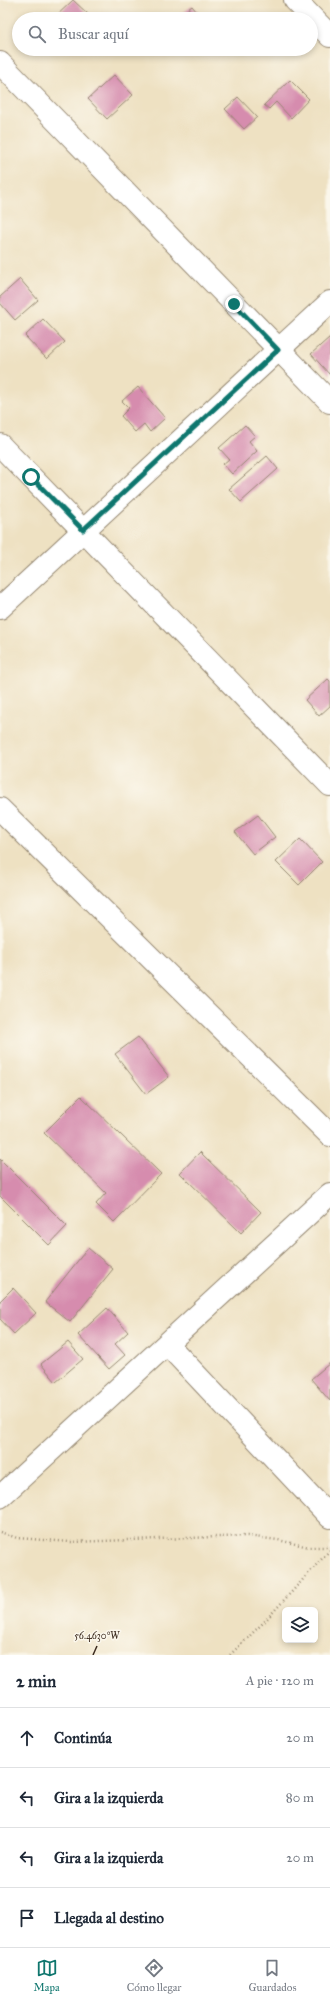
<!DOCTYPE html>
<html lang="es">
<meta charset="utf-8">
<style>
:root{--surface:#fff;--page:#f6f6f7;--text:#1f2937;--muted:#747a83;--line:#e0e1e3;--accent:#0f766e}
body{margin:0;font-family:"IM FELL Great Primer",serif;background:var(--page);color:var(--text)}
.controls{position:absolute;right:12px;bottom:12px;display:grid;overflow:hidden;border-radius:6px;box-shadow:0 2px 6px #0003}
.controls button{width:36px;height:36px;display:grid;place-items:center;padding:0;border:0;border-bottom:1px solid var(--line);background:var(--surface);color:var(--text);font:20px sans-serif}
.stop{position:absolute;width:12px;height:12px;margin:-9px;border:3px solid #0f766e;border-radius:50%;background:#fff}
.stop.end{background:#0f766e;border-color:#fff;box-shadow:0 1px 4px #0008}
.list{margin:0;padding:0;list-style:none}
h2{display:flex;justify-content:space-between;align-items:center;height:52px;margin:0;padding:0 16px;font-size:17px}
h2 small{font-size:13px;font-weight:400;color:var(--muted)}
.list li{display:grid;grid-template-columns:26px 1fr auto;gap:12px;align-items:center;box-sizing:border-box;height:60px;padding:0 16px;border-top:1px solid var(--line)}
.list b{display:block;font-size:15px;white-space:nowrap}
.list em{font-size:13px;font-style:normal;color:var(--muted)}
.icon{flex:none;width:22px;height:22px;fill:none;stroke:currentColor;stroke-width:2;stroke-linecap:round;stroke-linejoin:round}
.map{position:relative;flex:none;width:330px;height:1655px;overflow:hidden}
.search{position:absolute;background:var(--surface);box-shadow:0 2px 6px #0003;left:12px;right:12px;top:12px;height:44px;display:flex;align-items:center;gap:10px;box-sizing:border-box;padding:0 14px;border-radius:22px;color:var(--muted);font-size:15px}
.sheet{height:292px;background:var(--surface)}
nav{display:flex;justify-content:space-around;align-items:center;box-sizing:border-box;height:56px;border-top:1px solid var(--line);background:var(--surface);font-size:11px;color:var(--muted)}
nav a{display:grid;justify-items:center;gap:2px}
nav .on{color:var(--accent)}
.map>svg:first-child{display:block}
.building{fill:#d68cae}
.lines{fill:none;stroke-linecap:round;stroke-linejoin:round}
.street-casing{stroke:#948670;stroke-width:24}
.path{stroke:#948670;stroke-width:2.5;stroke-dasharray:1 3;stroke-linecap:butt}
.street{stroke:#fff;stroke-width:22}
.route{stroke:#0f766e;stroke-width:5}
.ticks{fill:none;stroke:#3b2a1e;stroke-width:1.5}
.ticks-label{font-size:10px;text-anchor:middle;fill:#3b2a1e;stroke:#fbf7ec;stroke-width:3;stroke-linejoin:round;paint-order:stroke}
</style>
<div class="map">
<svg width="330" height="1655" viewBox="0 0 330 1655">
<rect width="100%" height="100%" fill="#fbf7ec"/>
<filter id="ink" filterUnits="userSpaceOnUse"><feTurbulence type="fractalNoise" baseFrequency=".025" numOctaves="2"/><feDisplacementMap in="SourceGraphic" scale="8" xChannelSelector="R" yChannelSelector="G"/><feConvolveMatrix kernelMatrix="1 2 1 2 8 2 1 2 1" color-interpolation-filters="sRGB"/></filter>
<filter id="wash" filterUnits="userSpaceOnUse"><feTurbulence type="fractalNoise" baseFrequency=".012" numOctaves="4" result="noise"/><feDisplacementMap in="SourceGraphic" scale="16" xChannelSelector="R" yChannelSelector="G"/><feGaussianBlur stdDeviation="0.9" result="paint"/><feColorMatrix in="noise" values="0 0 0 0 0 0 0 0 0 0 0 0 0 0 0 0 0 1.4 0 .05"/><feComposite in="paint" operator="in"/></filter>
<g filter="url(#wash)">
<rect width="100%" height="100%" fill="#eee1c2"/>
<g id="blocks">
<!-- building -->
<path class="building" d="M73,0L89,15L85,19H53Z
M192,6L203,19H181L179,16Z
M114,75L133,95L107,119L88,99Z
M290,80L309,99L291,118L276,102L269,109L264,105Z
M238,97L257,117L244,129L225,109Z
M20,279L38,300L15,320L0,303V297Z
M43,319L65,342L47,359L25,336Z
M330,337V375L311,354Z
M138,387L165,418L150,432L144,424L135,432L121,416L129,408L122,401Z
M245,425L255,436L249,441L257,451L232,474L223,464L229,459L219,448Z
M267,456L278,469L241,502L229,489Z
M328,679L330,681V706L319,716L305,700Z
M258,815L275,837L253,854L235,832Z
M300,839L322,862L299,885L276,862Z
M138,1037L169,1077L146,1094L115,1054Z
M81,1096L161,1174L114,1222L96,1204L106,1193L44,1133Z
M200,1152L261,1212L241,1233L180,1173Z
M0,1159L67,1226L49,1245L0,1196Z
M88,1248L113,1269L70,1322L45,1302Z
M13,1288L36,1313L14,1334L0,1319V1301Z
M107,1308L128,1332L115,1344L125,1355L109,1369L78,1335Z
M68,1342L83,1359L56,1382L41,1364Z
M330,1363V1401L311,1379Z"/>
</g>
</g>
<g filter="url(#ink)">
<use href="#blocks" fill-opacity="0" stroke="#948670" stroke-width="1"/>
<g class="lines">
<!-- street casing -->
<g class="street-casing">
<path id="street" d="M295,0L330,36
M0,63L330,402
M0,445L330,785
M0,608L330,302
M0,809L330,1135
M167,1344L330,1517
M0,1497L330,1194"/>
</g>
<!-- path -->
<path class="path" d="M0,1532L17,1538L71,1542L247,1536L278,1540L309,1547H330
M230,1655L264,1622L330,1550"/>
<!-- street -->
<use href="#street" class="street"/>
</g>
</g>
<g class="lines" filter="url(#ink)">
<!-- route -->
<path class="route" d="M31,477L83,530L278,350L234,304"/>
</g>
<!-- ticks -->
<path class="ticks" d="M93,1655L97,1646"/>
<g class="ticks-label">
<text x="97" y="1639">56.4630°W</text>
</g>
</svg>
<div class="controls">
<button><svg class="icon" aria-label="layers" viewBox="0 0 24 24"><path d="M12 4l9 5-9 5-9-5zM3 14l9 5 9-5"/></svg></button>
</div>
<div class="stop" style="left:31px;top:477px"></div>
<div class="stop end" style="left:234px;top:304px"></div>
<div class="search"><svg class="icon" aria-label="search" viewBox="0 0 24 24"><circle cx="10" cy="10" r="6"/><path d="M15 15l6 6"/></svg>Buscar aquí</div>
</div>
<section class="sheet">
<h2>2 min<small>A pie · 120 m</small></h2>
<ul class="list">
<li><svg class="icon" aria-label="ahead" viewBox="0 0 24 24"><path d="M12 20V5M6 11l6-6 6 6"/></svg><div><b>Continúa</b></div><em>20 m</em></li>
<li><svg class="icon" aria-label="left" viewBox="0 0 24 24"><path d="M17 20v-9H6M10 6l-5 5 5 5"/></svg><div><b>Gira a la izquierda</b></div><em>80 m</em></li>
<li><svg class="icon" aria-label="left" viewBox="0 0 24 24"><path d="M17 20v-9H6M10 6l-5 5 5 5"/></svg><div><b>Gira a la izquierda</b></div><em>20 m</em></li>
<li><svg class="icon" aria-label="arrive" viewBox="0 0 24 24"><path d="M6 21V4h12l-3 4 3 4H6"/></svg><div><b>Llegada al destino</b></div></li>
</ul>
</section>
<nav>
<a class="on"><svg class="icon" aria-label="map" viewBox="0 0 24 24"><path d="M3 6l6-2 6 2 6-2v14l-6 2-6-2-6 2zM9 4v14M15 6v14"/></svg>Mapa</a>
<a><svg class="icon" aria-label="directions" viewBox="0 0 24 24"><path d="M12 3l9 9-9 9-9-9zM9 14v-3h6M13 9l2 2-2 2"/></svg>Cómo llegar</a>
<a><svg class="icon" aria-label="saved" viewBox="0 0 24 24"><path d="M7 4h10v16l-5-4-5 4z"/></svg>Guardados</a>
</nav>
